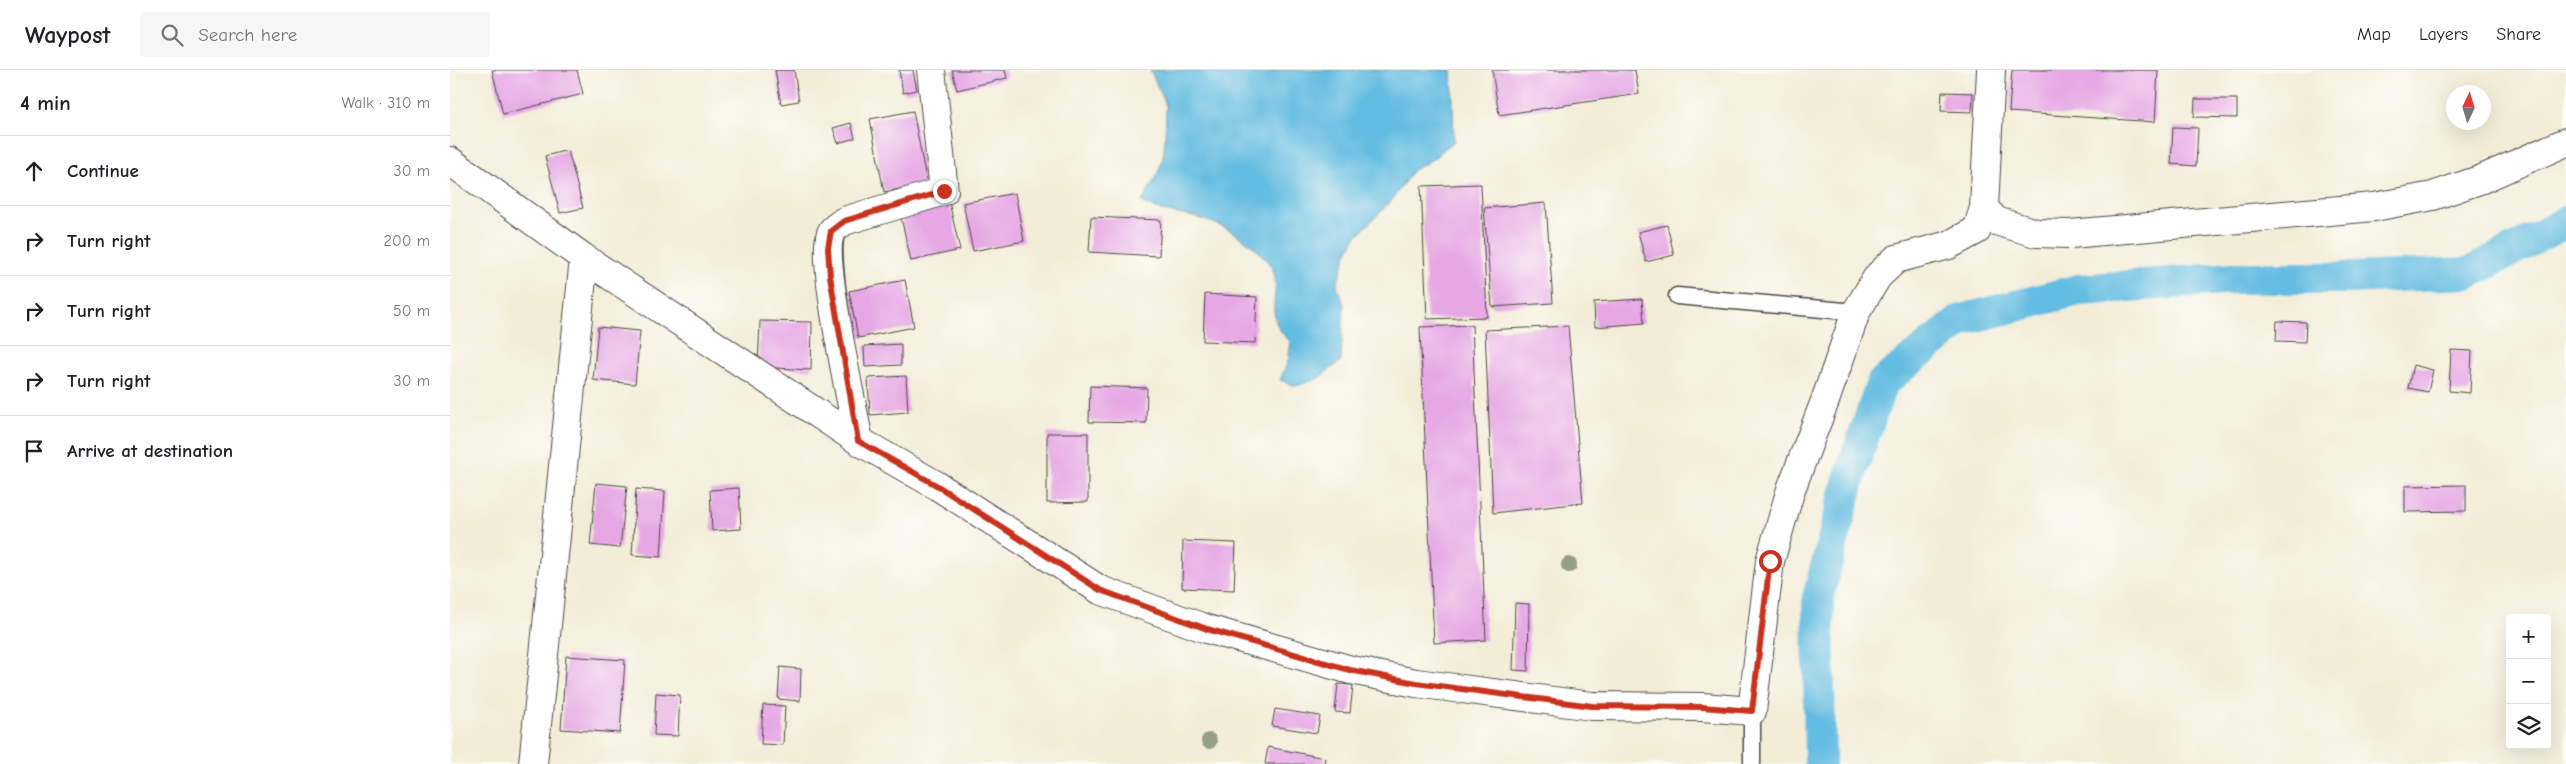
<!DOCTYPE html>
<meta charset="utf-8">
<style>
:root{--surface:#fff;--page:#f6f6f6;--text:#202124;--muted:#757577;--line:#e0e0e0}
body{margin:0;font-family:"Comic Neue",sans-serif;background:var(--page);color:var(--text)}
.controls{position:absolute;right:15px;bottom:15px;display:grid;overflow:hidden;border-radius:5px;box-shadow:0 5px 20px #0002}
.controls button{width:45px;height:45px;display:grid;place-items:center;padding:0;border:0;border-bottom:1px solid var(--line);background:var(--surface);color:var(--text);font:25px sans-serif}
.compass{position:absolute;left:1996px;top:15px;width:45px;height:45px;border-radius:50%;background:var(--surface);box-shadow:0 5px 20px #0002;rotate:4deg}
.stop{position:absolute;width:15px;height:15px;margin:-11px;border:4px solid #c8321e;border-radius:50%;background:#fff}
.stop.end{background:#c8321e;border-color:#fff;box-shadow:0 1px 5px #0008}
.list{margin:0;padding:0;list-style:none}
h2{display:flex;justify-content:space-between;align-items:center;height:65px;margin:0;padding:0 20px;font-size:21px}
h2 small{font-size:16px;font-weight:400;color:var(--muted)}
.list li{display:grid;grid-template-columns:32px 1fr auto;gap:15px;align-items:center;box-sizing:border-box;height:70px;padding:0 20px;border-top:1px solid var(--line)}
.list b{display:block;font-size:19px;white-space:nowrap}
.list em{font-size:16px;font-style:normal;color:var(--muted)}
.icon{flex:none;width:28px;height:28px;fill:none;stroke:currentColor;stroke-width:2;stroke-linecap:round;stroke-linejoin:round}
.map{position:relative;flex:none;width:2116px;height:694px;overflow:hidden}
header{display:flex;align-items:center;gap:30px;box-sizing:border-box;height:70px;padding:0 25px;background:var(--surface);border-bottom:1px solid var(--line)}
header strong{font-size:24px}
nav{display:flex;gap:28px;margin-inline-start:auto;font-size:18px}
.search{width:350px;height:45px;background:var(--page);display:flex;align-items:center;gap:12px;box-sizing:border-box;padding:0 18px;border-radius:5px;color:var(--muted);font-size:19px}
main{display:flex}
aside{flex:1;background:var(--surface)}
.map>svg:first-child{display:block}
.water{fill:#64bce1;stroke:#487486}
.lines{fill:none;stroke-linecap:round;stroke-linejoin:round}
.canal{stroke:#64bce1;stroke-width:32}
.building{fill:#e6a7e4}
.lane-casing{stroke:#494845;stroke-width:19}
.street-casing{stroke:#494845;stroke-width:30}
.lane{stroke:#fff;stroke-width:16}
.street{stroke:#fff;stroke-width:28}
.tree{fill:#949e89}
.route{stroke:#c8321e;stroke-width:6}
</style>
<header>
<strong>Waypost</strong>
<div class="search"><svg class="icon" aria-label="search" viewBox="0 0 24 24"><circle cx="10" cy="10" r="6"/><path d="M15 15l6 6"/></svg>Search here</div>
<nav><a>Map</a><a>Layers</a><a>Share</a></nav>
</header>
<main>
<aside>
<h2>4 min<small>Walk · 310 m</small></h2>
<ul class="list">
<li><svg class="icon" aria-label="ahead" viewBox="0 0 24 24"><path d="M12 20V5M6 11l6-6 6 6"/></svg><div><b>Continue</b></div><em>30 m</em></li>
<li><svg class="icon" aria-label="right" viewBox="0 0 24 24"><path d="M7 20v-9h11M14 6l5 5-5 5"/></svg><div><b>Turn right</b></div><em>200 m</em></li>
<li><svg class="icon" aria-label="right" viewBox="0 0 24 24"><path d="M7 20v-9h11M14 6l5 5-5 5"/></svg><div><b>Turn right</b></div><em>50 m</em></li>
<li><svg class="icon" aria-label="right" viewBox="0 0 24 24"><path d="M7 20v-9h11M14 6l5 5-5 5"/></svg><div><b>Turn right</b></div><em>30 m</em></li>
<li><svg class="icon" aria-label="arrive" viewBox="0 0 24 24"><path d="M6 21V4h12l-3 4 3 4H6"/></svg><div><b>Arrive at destination</b></div></li>
</ul>
</aside>
<div class="map">
<svg width="2116" height="694" viewBox="0 0 2116 694">
<rect width="100%" height="100%" fill="#fdfcf7"/>
<filter id="ink" filterUnits="userSpaceOnUse"><feTurbulence type="fractalNoise" baseFrequency=".02" numOctaves="2"/><feDisplacementMap in="SourceGraphic" scale="10" xChannelSelector="R" yChannelSelector="G"/><feConvolveMatrix kernelMatrix="1 2 1 2 8 2 1 2 1" color-interpolation-filters="sRGB"/></filter>
<filter id="wash" filterUnits="userSpaceOnUse"><feTurbulence type="fractalNoise" baseFrequency=".0096" numOctaves="4" result="noise"/><feDisplacementMap in="SourceGraphic" scale="20" xChannelSelector="R" yChannelSelector="G"/><feGaussianBlur stdDeviation="1.12" result="paint"/><feColorMatrix in="noise" values="0 0 0 0 0 0 0 0 0 0 0 0 0 0 0 0 0 1.4 0 .05"/><feComposite in="paint" operator="in"/></filter>
<g filter="url(#wash)">
<rect width="100%" height="100%" fill="#f3edd8"/>
<!-- water -->
<path class="water" d="M700,0H1002L1004,71L983,89L962,101L942,130L906,167L896,186L887,215L894,235L891,291L867,309L846,316L830,310L838,291L841,272C807,245 838,216 818,192C799,169 775,155 747,148C728,143 709,143 692,132L708,103L713,87L715,70L716,35Z"/>
<g class="lines">
<!-- canal -->
<path class="canal" d="M1370,694L1368,527L1400,406L1432,313L1511,250L1629,220L1784,208H1900L2019,203L2116,152"/>
</g>
<g id="blocks">
<!-- building -->
<path class="building" d="M42,0H127L133,24L53,44Z
M325,0H344L349,31L331,34Z
M449,0H463L467,20L453,23Z
M502,0H555L557,8L507,20Z
M1042,0H1185L1189,24L1049,45Z
M1562,0H1708L1705,52L1559,42Z
M1492,22L1523,23L1522,42L1491,41Z
M1745,29H1787V48L1744,47Z
M463,41L477,114L434,122L420,49Z
M401,53L405,68L388,73L383,58Z
M1723,57L1748,58L1746,96L1721,94Z
M118,80L133,138L110,143L95,86Z
M1031,114L1037,247L977,249L971,116Z
M565,123L574,171L523,181L513,133Z
M499,132L510,180L461,191L450,143Z
M1096,133L1103,233L1042,237L1034,138Z
M641,147L711,150L709,186L639,182Z
M1217,155L1224,185L1196,192L1188,162Z
M455,210L464,257L408,268L399,221Z
M755,224L807,227L805,273L753,271Z
M1192,229L1194,253L1145,257L1144,232Z
M310,251L362,252L361,300L308,297Z
M1827,251L1856,252L1855,272L1826,271Z
M1022,255L1036,570L984,573L970,257Z
M1118,256L1133,433L1043,443L1035,260Z
M148,257L190,261L185,314L143,310Z
M451,274V295L415,297L414,276Z
M2001,280L2022,281L2020,323L1999,321Z
M1963,295L1983,300L1978,322L1958,318Z
M456,306L458,342L420,345L418,308Z
M640,316L697,318L696,353L639,352Z
M597,363H638V432L597,433Z
M146,413L177,416L170,478L140,475Z
M2016,415V441L1955,442V416Z
M289,418L291,459L262,461L260,420Z
M186,419L215,421L211,487L182,485Z
M733,471L786,473L784,520L732,518Z
M1065,533L1079,534L1078,601L1063,600Z
M116,586L175,590L170,663L111,659Z
M330,597L351,599L350,631L328,629Z
M888,614L903,615L900,643L885,642Z
M206,623L230,625L228,666L204,665Z
M313,635L335,636L333,675L311,674Z
M825,639L870,646L867,663L822,656Z
M818,677L875,688L874,694H815Z"/>
</g>
</g>
<g filter="url(#ink)">
<use href="#blocks" fill-opacity="0" stroke="#494845" stroke-width="1"/>
<g class="lines">
<!-- lane casing -->
<g class="lane-casing">
<path id="lane" d="M1227,226L1406,242
M1302,641V694"/>
</g>
<!-- street casing -->
<g class="street-casing">
<path id="street" d="M0,91L134,188L409,371L486,415L650,520L757,559L901,600L966,613L1142,636L1252,637L1302,641L1320,491L1341,419L1375,331L1406,242L1428,206L1446,189L1499,175L1527,160L1534,138L1541,0
M1534,138L1546,151L1586,163L1620,164L1924,137L1983,126L2032,109L2116,72
M409,371C403,339 368,181 382,161C385,157 391,154 394,151L494,121L481,0
M83,694L134,188"/>
</g>
<!-- lane -->
<use href="#lane" class="lane"/>
<!-- street -->
<use href="#street" class="street"/>
</g>
<!-- trees -->
<g class="tree">
<circle cx="1119" cy="495" r="8"/>
<circle cx="759" cy="671" r="8"/>
</g>
</g>
<g class="lines" filter="url(#ink)">
<!-- route -->
<path class="route" d="M494,121L394,151L381,161L378,178L380,206L408,371L486,415L650,520L757,559L900,600L966,613L1142,636L1252,637L1302,641L1320,491"/>
</g>
</svg>
<div class="controls">
<button>+</button>
<button>−</button>
<button><svg class="icon" aria-label="layers" viewBox="0 0 24 24"><path d="M12 4l9 5-9 5-9-5zM3 14l9 5 9-5"/></svg></button>
</div>
<svg class="compass" viewBox="-18 -18 36 36"><path d="M0-13l5 13h-10z" fill="#e53935"/><path d="M0 13l5-13h-10z" fill="#757577"/></svg>
<div class="stop" style="left:1320px;top:491px"></div>
<div class="stop end" style="left:494px;top:121px"></div>
</div>
</main>
